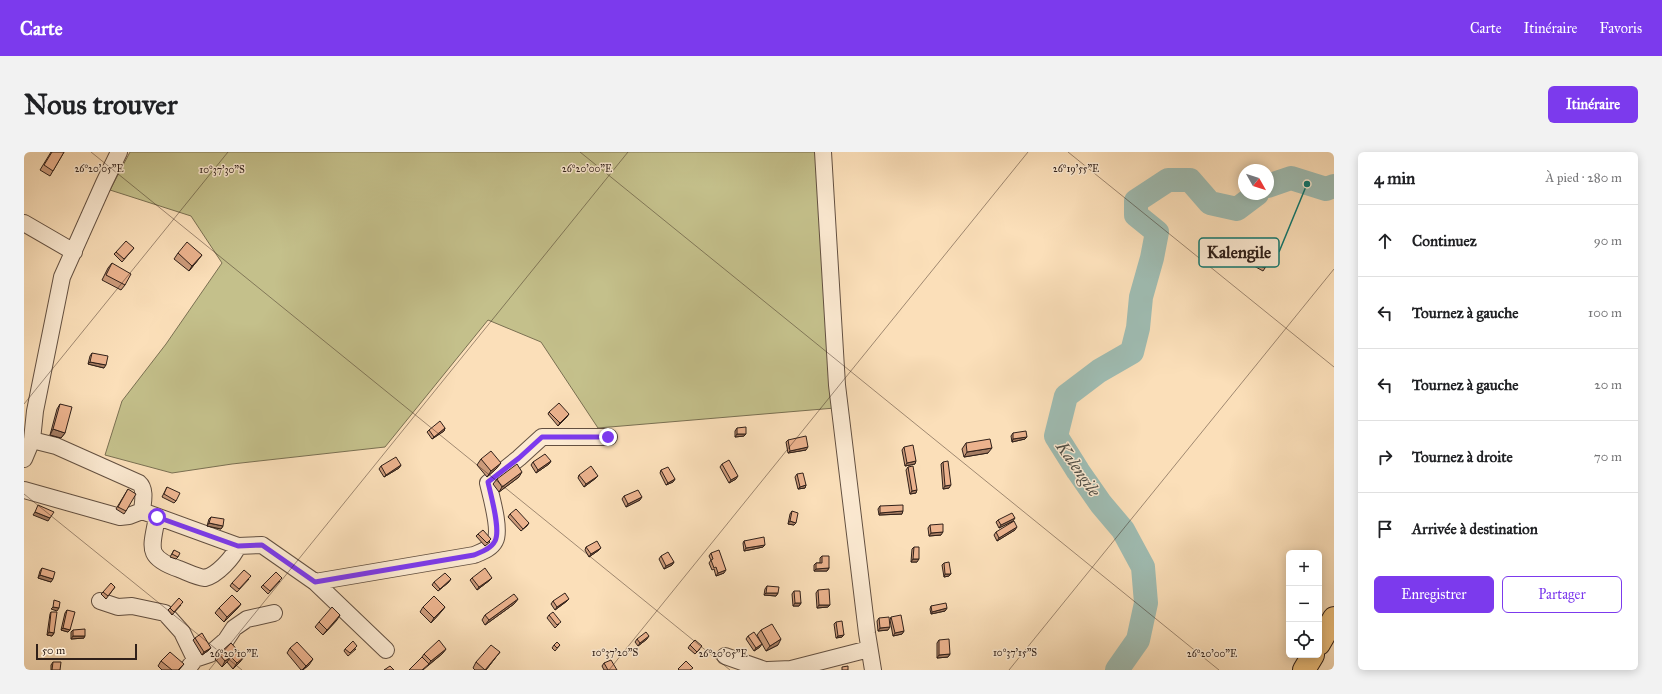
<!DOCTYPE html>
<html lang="fr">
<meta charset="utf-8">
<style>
:root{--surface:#fff;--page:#f2f2f2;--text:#202124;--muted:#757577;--line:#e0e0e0;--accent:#7c3aed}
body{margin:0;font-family:"IM FELL Great Primer",serif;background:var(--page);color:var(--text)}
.controls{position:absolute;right:12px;bottom:12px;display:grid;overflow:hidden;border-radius:6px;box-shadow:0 2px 10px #0003}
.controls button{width:36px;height:36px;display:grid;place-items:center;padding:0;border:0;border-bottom:1px solid var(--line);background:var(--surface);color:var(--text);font:20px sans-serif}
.compass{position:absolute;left:1214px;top:12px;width:36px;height:36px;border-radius:50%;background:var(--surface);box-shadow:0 2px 10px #0003;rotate:129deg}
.scale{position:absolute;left:12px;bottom:10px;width:101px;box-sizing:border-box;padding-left:4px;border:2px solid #302019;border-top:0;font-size:11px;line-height:14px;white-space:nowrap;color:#302019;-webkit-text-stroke:3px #fcead2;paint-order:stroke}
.stop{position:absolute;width:12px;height:12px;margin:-9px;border:3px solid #7c3aed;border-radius:50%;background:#fff}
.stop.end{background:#7c3aed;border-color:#fff;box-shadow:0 1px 4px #0008}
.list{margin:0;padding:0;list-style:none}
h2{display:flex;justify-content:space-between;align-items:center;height:52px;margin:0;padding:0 16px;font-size:17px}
h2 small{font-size:13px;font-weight:400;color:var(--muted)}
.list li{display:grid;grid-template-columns:26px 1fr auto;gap:12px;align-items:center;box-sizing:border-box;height:72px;padding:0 16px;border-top:1px solid var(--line)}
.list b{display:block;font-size:15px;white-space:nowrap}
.list em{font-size:13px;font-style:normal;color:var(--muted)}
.actions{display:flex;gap:8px;padding:12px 16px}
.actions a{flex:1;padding:9px 0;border:1px solid var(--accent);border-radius:6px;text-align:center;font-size:14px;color:var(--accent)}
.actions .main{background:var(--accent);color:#fff}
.icon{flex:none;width:22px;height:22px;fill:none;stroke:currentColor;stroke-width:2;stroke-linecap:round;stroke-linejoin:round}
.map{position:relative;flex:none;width:1310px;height:518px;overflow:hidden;border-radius:6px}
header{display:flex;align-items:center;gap:24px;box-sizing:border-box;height:56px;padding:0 20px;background:var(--accent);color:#fff}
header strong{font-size:19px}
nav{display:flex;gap:22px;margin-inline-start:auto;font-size:14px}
.intro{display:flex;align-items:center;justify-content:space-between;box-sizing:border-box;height:96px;padding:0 24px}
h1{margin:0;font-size:28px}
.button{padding:10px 18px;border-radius:6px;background:var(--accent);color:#fff;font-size:14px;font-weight:700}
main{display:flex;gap:24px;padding:0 24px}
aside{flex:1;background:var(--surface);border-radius:6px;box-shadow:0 2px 10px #0003}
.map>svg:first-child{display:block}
.green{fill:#c4c08b;stroke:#7a7052}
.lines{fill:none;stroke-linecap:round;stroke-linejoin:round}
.river{stroke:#9fbcb2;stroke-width:24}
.minor-casing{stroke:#635041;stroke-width:18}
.trunk-casing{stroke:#302019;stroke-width:24}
.minor{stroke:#fcead2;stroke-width:16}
.trunk{stroke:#eec07c;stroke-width:22}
.wall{fill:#cb9a7a;stroke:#302019}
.shaded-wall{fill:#a57d63;stroke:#302019}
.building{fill:#ecb38e;stroke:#302019}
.route{stroke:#7c3aed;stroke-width:5}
.ticks{fill:none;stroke:#302019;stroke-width:1;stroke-opacity:0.45}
.labels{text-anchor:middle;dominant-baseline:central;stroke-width:3;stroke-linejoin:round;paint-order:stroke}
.water-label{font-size:17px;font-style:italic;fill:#514f47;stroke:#fcead2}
.ticks-label{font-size:10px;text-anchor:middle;fill:#302019;stroke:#fcead2;stroke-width:3;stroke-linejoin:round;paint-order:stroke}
.leader{fill:none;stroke:#0f766e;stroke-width:1.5}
.callout-dot{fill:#0f766e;stroke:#fcead2;stroke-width:1.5}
.callout{fill:#fcead2;stroke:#0f766e;stroke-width:1.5}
.callout-label{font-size:17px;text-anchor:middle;font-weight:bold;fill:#302019}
</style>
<header>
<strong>Carte</strong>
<nav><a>Carte</a><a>Itinéraire</a><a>Favoris</a></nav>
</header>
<div class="intro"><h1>Nous trouver</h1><a class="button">Itinéraire</a></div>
<main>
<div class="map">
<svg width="1310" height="518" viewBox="0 0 1310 518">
<rect width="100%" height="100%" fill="#fbdfb9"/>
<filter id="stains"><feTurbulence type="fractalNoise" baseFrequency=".005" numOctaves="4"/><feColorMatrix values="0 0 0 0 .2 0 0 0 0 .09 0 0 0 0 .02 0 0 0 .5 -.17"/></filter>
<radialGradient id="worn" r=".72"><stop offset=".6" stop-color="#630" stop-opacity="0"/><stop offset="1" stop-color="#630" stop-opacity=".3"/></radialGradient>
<!-- green -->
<path class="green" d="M106,0H792L811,256L574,276L517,190L464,168L361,295L208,312L148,321L81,303L98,249L142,192L198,111L167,64L86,38Z"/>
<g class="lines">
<!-- river -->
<path class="river" d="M1244,34L1267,26L1302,37L1310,34
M1093,518L1114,488L1122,451L1119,415L1099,378L1077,352L1054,319L1032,284L1042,244L1075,219L1108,200L1114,176L1117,145L1128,106L1133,80L1112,63V49L1144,28H1166L1186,51L1213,57L1233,42"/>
<!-- minor casing -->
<g class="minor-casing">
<path id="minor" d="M799,0L813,233L843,481L849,518
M0,71L50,100
M8,288L32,294L115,331C122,337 119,350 118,359L214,394L238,393L291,430L362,498
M0,307L8,288L11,259L38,125L80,31L95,0
M0,338L96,365L105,364L118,359
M133,365C128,395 120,405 155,417C163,420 172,425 181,426C193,423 209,406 214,394
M291,430L450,403C457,400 467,397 471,389C477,378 467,344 464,331L495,306L518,285H585
M76,449L94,455L108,454L141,461L158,480L171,507
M701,504L741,518
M163,518L171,507L186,502L202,488L210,476L223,467L250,461
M744,518L767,517L845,497"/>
</g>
<!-- trunk casing -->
<g class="trunk-casing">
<path id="trunk" d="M1295,492L1310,466
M1280,518L1289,503"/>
</g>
<!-- minor -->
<use href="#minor" class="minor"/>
<!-- trunk -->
<use href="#trunk" class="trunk"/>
</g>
<!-- wall -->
<path class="wall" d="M27,0H40L26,24L16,18Z
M110,96L98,110L90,102L92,100Z
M1240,96L1241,116L1239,119L1230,114Z
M154,101L174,108L165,119L150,107Z
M88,111L101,133L97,138L78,128L84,116Z
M68,201L80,216L64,212L66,204Z
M36,252L41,281L37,286L26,283L33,257Z
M525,260L543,265L534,274L524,262Z
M421,276L420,279L408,287L403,280L405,278Z
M713,276L722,282L720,284L711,285V279Z
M989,281L1001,287L988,290L987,284Z
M764,288L782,298L764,301L762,290Z
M942,291L964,301L940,305L938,297Z
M880,295L891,312L881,314L878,298Z
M457,307L473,316L463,325L453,313Z
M527,309L525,312L512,321L507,313L509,310Z
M919,310L925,336L919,337L917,312Z
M698,312L712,327L705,331L696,315Z
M377,313L375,316L360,325L355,317L357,314Z
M884,315L892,341L886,342L882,318Z
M637,318L651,327L649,330L642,333L636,321Z
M773,322L782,333L781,336L774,337L771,325Z
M555,323L572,326L560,335L554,326Z
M495,325L475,340L469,332L473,327Z
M143,335L152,349L150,351L138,345Z
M104,337L102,359L100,362L92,357Z
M600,344L616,348L602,355L598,347Z
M856,354L878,362L855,363L854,357Z
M768,359L770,373L764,372L766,362Z
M486,362L505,371L503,374L497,379L484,365Z
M187,365L199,374L197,377L183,374L185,367Z
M974,368L989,369L975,376L972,370Z
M906,373L917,383L905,384L904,376Z
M991,378L973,389L970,383L972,380Z
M454,382L466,390L461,394L452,384Z
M720,389L741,393L739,395L720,399L719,391Z
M562,395L577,396L575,398L565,405L561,398Z
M890,395L893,410H887L888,397Z
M150,398L154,405L152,407L146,405Z
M687,401L700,421L692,424L690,417L688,418L685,411L687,408L685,404Z
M637,404L650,410L648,413L640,417L635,407Z
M798,404L805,416L803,419H790V413L792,411H796V406Z
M920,411L927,422L925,424L920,425L918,413Z
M18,416L27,430L14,426L16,419Z
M448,426L466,428L453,438L446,428Z
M225,427L213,440L206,434L208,431Z
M256,429L244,442L237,435L239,433Z
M410,430H425L414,439L408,433Z
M743,434L754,441L752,444L740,443L741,437Z
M91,435L82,447L77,442L79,440Z
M794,438L806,453L804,455L793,456L792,441Z
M770,439L777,451L775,454H769L768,442Z
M494,447L490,452L461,473L458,468L461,463Z
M529,449H543L531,458L527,452Z
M217,452L213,457L200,470L191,461L195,456Z
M157,453L148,463L144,458L146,456Z
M907,454L923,456L921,459L907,462L906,457Z
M399,455H421L417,460L407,471L396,460Z
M43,458L46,478L44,480L37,478L41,461Z
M27,460L30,481L28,484L23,483L26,462Z
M525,463L535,472L531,476L523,466Z
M867,465L880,479L878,482L869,484L866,468Z
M855,466L864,478L854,479L853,469Z
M313,468L299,483L291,475L295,470Z
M812,470L820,483L818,485L812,486L810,472Z
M49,478L60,486L47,487V480Z
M737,478L754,493L742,499L733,483Z
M724,484L736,495L730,499L722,487Z
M171,486L185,498L178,503L169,488Z
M613,487H623L614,494L611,490Z
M915,488L926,502L924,505L913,506V491Z
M207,491L216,510L209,517L203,510L198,515L191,507L195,502Z
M530,493H536L531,499L528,496Z
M666,493L676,497L671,502L664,496Z
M266,496L285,513L279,518H277L263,501Z
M321,497H332L324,504L320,499Z
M422,497L418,502L399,518H385L398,505L400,502Z
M472,505L462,518H451L449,516L452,510Z
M137,509L160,512L155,518H138L134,514Z
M29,510L36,518H27V513Z
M580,511L593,518H580L578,514Z"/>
<!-- shaded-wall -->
<path class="shaded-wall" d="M178,103L174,108L165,119L168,114Z
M66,210L82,213L80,216L64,212Z
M545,262L543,265L534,274L536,271Z
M421,276L420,279L408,287L410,285Z
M29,277L41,281L37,286L26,283Z
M713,282H722L720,284L711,285Z
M1003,285L1001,287L988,290L989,287Z
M784,295L782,298L764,301L766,299Z
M968,296L964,301L940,305L943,300Z
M527,309L525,312L512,321L514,318Z
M892,309L891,312L881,314L883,311Z
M477,311L473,316L463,325L467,319Z
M377,313L375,316L360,325L362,323Z
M498,320L495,325L475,340L478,335Z
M574,324L572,326L560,335L562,332Z
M714,324L712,327L705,331L707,328Z
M651,327L649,330L642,333L644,331Z
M782,333L781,336L774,337L776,335Z
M927,333L925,336L919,337L921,334Z
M893,338L892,341L886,342L888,339Z
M618,345L616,348L602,355L604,352Z
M879,359L878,362L855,363L856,361Z
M11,360L26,366L24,369L9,363Z
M991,366L989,369L975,376L977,373Z
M766,369L772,371L770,373L764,372Z
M185,371L199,374L197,377L183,374Z
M993,375L991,378L973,389L975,386Z
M919,380L917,383L905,384L907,381Z
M741,393L739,395L720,399L722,396Z
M577,396L575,398L565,405L567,402Z
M889,407H895L893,410H887Z
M650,410L648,413L640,417L642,414Z
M805,416L803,419H790L792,417Z
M702,418L700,421L692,424L694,421Z
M921,422H927L925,424L920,425Z
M16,423L29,427L27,430L14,426Z
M468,426L466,428L453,438L455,435Z
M427,427L425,430L414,439L416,437Z
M742,441H754L752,444L740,443Z
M494,447L490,452L461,473L465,468Z
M545,447L543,449L531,458L533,455Z
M771,451H777L775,454H769Z
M217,452L213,457L200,470L203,465Z
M795,453H806L804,455L793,456Z
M29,455L35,456L33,459L27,457Z
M421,455L417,460L407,471L410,466Z
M923,456L921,459L907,462L908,460Z
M316,463L313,468L299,483L303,478Z
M866,475L864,478L854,479L856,476Z
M39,476L46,478L44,480L37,478Z
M880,479L878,482L869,484L871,481Z
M25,480L30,481L28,484L23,483Z
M820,483L818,485L812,486L814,484Z
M49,484H61L60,486L47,487Z
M625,484L623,487L614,494L616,491Z
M757,487L754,493L742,499L746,494Z
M738,492L736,495L730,499L732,496Z
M187,496L185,498L178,503L180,500Z
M422,497L418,502L403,514L407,509Z
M476,500L472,505L462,518H461Z
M926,502L924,505L913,506L915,503Z
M207,505L203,510L198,515L201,509Z
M220,505L216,510L209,517L213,511Z
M289,507L285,513L278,518Z"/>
<!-- building -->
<path class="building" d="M28,0H40L29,19L20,13Z
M102,89L110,96L100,107L92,100Z
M163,90L178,103L168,114L154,101Z
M1240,96L1250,101L1241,116L1232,112Z
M88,111L107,122L101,133L82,123Z
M68,201L84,204L82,213L66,210Z
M535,251L545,262L536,271L525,260Z
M36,252L48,255L41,281L29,277Z
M416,269L421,276L410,285L405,278Z
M722,275V282H713V276Z
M1002,279L1003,285L989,287V281Z
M782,284L784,295L766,299L764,288Z
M966,287L968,296L943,300L942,291Z
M889,293L892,309L883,311L880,295Z
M467,299L477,311L467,319L457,307Z
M521,302L527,309L514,318L509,310Z
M372,305L377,313L362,323L357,314Z
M705,308L714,324L707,328L698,312Z
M924,309L927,333L921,334L919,310Z
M493,312L498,320L478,335L473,327Z
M567,314L574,324L562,332L555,323Z
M889,314L893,338L888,339L884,315Z
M644,315L651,327L644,331L637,318Z
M779,321L782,333L776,335L773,322Z
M143,335L156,341L152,349L140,342Z
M104,337L112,342L102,359L94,355Z
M614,338L618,345L604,352L600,344Z
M14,353L30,360L26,366L11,360Z
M879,353V359L856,361V354Z
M492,357L505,371L499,377L486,362Z
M768,359L774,361L772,371L766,369Z
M988,361L991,366L977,373L974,368Z
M187,365L200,367L199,374L185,371Z
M990,369L993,375L975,386L972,380Z
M919,372V380L907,381L906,373Z
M459,378L467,387L463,391L454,382Z
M740,385L741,393L722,396L720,389Z
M573,389L577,396L567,402L562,395Z
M890,395H895V407H889Z
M150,398L156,401L154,405L148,402Z
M695,398L702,418L694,421L692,415L690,416L687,408L689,407L687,401Z
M644,400L650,410L642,414L637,404Z
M798,404H805V416L792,417V411H798Z
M925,410L927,422H921L920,411Z
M18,416L31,420L29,427L16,423Z
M461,416L468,426L455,435L448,426Z
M220,418L227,424L215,437L208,431Z
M252,420L258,426L246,439L239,433Z
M421,421L427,427L416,437L410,430Z
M87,431L91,435L84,444L79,440Z
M743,434L755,435L754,441H742Z
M805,437L806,453H795L794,438Z
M770,439H776L777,451H771Z
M541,441L545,447L533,455L529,449Z
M490,442L494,447L465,468L461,463Z
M208,443L217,452L203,465L195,456Z
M410,444L421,455L410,466L399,455Z
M155,446L159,450L150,460L146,456Z
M30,448L36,450L35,456L29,455Z
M922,451L923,456L908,460L907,454Z
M308,455L316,463L303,478L295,470Z
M43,458L51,460L46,478L39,476Z
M27,460H33L30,481L25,480Z
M529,460L537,470L533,473L525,463Z
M877,463L880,479L871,481L867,465Z
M865,465L866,475L856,476L855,466Z
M818,469L820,483L814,484L812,470Z
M748,472L757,487L746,494L737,478Z
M61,477V484H49V478Z
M622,480L625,484L616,491L613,487Z
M730,480L738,492L732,496L724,484Z
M178,481L187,496L180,500L171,486Z
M925,487L926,502L915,503V488Z
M415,488L422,497L407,509L400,502Z
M671,488L678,494L673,500L666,493Z
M329,489L333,494L326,501L321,497Z
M273,490L289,507L282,514L266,496Z
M533,490L536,493L533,496L530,493Z
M207,491L220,505L213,511L207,505L201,509L195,502Z
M467,493L476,500L461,518L452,510Z
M146,500L160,512L154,518H148L137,509Z
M398,505L405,512L398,518H385Z
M587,508L593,518H584L580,511Z
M662,509L669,516L666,518H655L654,517Z
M29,510H37L36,518H28Z
M366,514L370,518H360Z
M824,514V518H818V515Z"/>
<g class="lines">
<!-- route -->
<path class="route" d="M133,365L214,394L238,393L291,430L450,403C457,400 467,397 471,389C477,378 467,344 464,330L495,306L518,285H584"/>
</g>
<!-- ticks -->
<path class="ticks" d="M67,0L706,518M556,0L1195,518M1044,0L1310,215M0,252L204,0M0,342L218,518M185,518L604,0M585,518L1004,0M985,518L1310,117"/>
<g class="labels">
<!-- water labels -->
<g class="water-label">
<text transform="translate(1054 317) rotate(55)">Kalengile</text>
</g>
</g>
<g class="ticks-label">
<text x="75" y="20">26°20'05"E</text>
<text x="563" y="20">26°20'00"E</text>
<text x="1052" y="20">26°19'55"E</text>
<text x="198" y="21">10°37'30"S</text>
<text x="591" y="504">10°37'20"S</text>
<text x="991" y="504">10°37'15"S</text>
<text x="210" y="505">26°20'10"E</text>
<text x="699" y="505">26°20'05"E</text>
<text x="1188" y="505">26°20'00"E</text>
</g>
<!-- callouts -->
<path class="leader" d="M1283 32L1255 100"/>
<circle class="callout-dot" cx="1283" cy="32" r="4"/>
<rect class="callout" x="1175" y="86" width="80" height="29" rx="4"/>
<g class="callout-label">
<text x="1215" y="106">Kalengile</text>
</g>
<rect width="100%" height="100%" filter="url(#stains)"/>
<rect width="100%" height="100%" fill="url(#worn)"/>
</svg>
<div class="controls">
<button>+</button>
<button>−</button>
<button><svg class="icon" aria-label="locate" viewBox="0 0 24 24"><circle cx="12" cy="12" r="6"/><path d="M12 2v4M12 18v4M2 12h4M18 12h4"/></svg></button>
</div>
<svg class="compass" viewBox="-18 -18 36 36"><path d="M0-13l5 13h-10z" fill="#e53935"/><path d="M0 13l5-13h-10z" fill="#757577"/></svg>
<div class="scale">50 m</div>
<div class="stop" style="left:133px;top:365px"></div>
<div class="stop end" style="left:584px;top:285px"></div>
</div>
<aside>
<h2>4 min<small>À pied · 280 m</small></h2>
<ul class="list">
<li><svg class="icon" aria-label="ahead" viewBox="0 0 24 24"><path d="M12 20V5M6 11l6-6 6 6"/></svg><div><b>Continuez</b></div><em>90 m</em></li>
<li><svg class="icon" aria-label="left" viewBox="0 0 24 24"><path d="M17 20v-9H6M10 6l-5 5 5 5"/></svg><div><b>Tournez à gauche</b></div><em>100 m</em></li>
<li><svg class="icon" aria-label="left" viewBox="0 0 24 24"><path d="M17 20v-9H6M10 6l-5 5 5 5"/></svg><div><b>Tournez à gauche</b></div><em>20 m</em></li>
<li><svg class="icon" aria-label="right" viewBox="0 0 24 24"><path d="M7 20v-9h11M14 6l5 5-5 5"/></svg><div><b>Tournez à droite</b></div><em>70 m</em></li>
<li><svg class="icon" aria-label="arrive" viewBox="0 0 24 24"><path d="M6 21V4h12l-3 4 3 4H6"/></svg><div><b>Arrivée à destination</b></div></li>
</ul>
<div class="actions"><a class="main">Enregistrer</a><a>Partager</a></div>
</aside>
</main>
